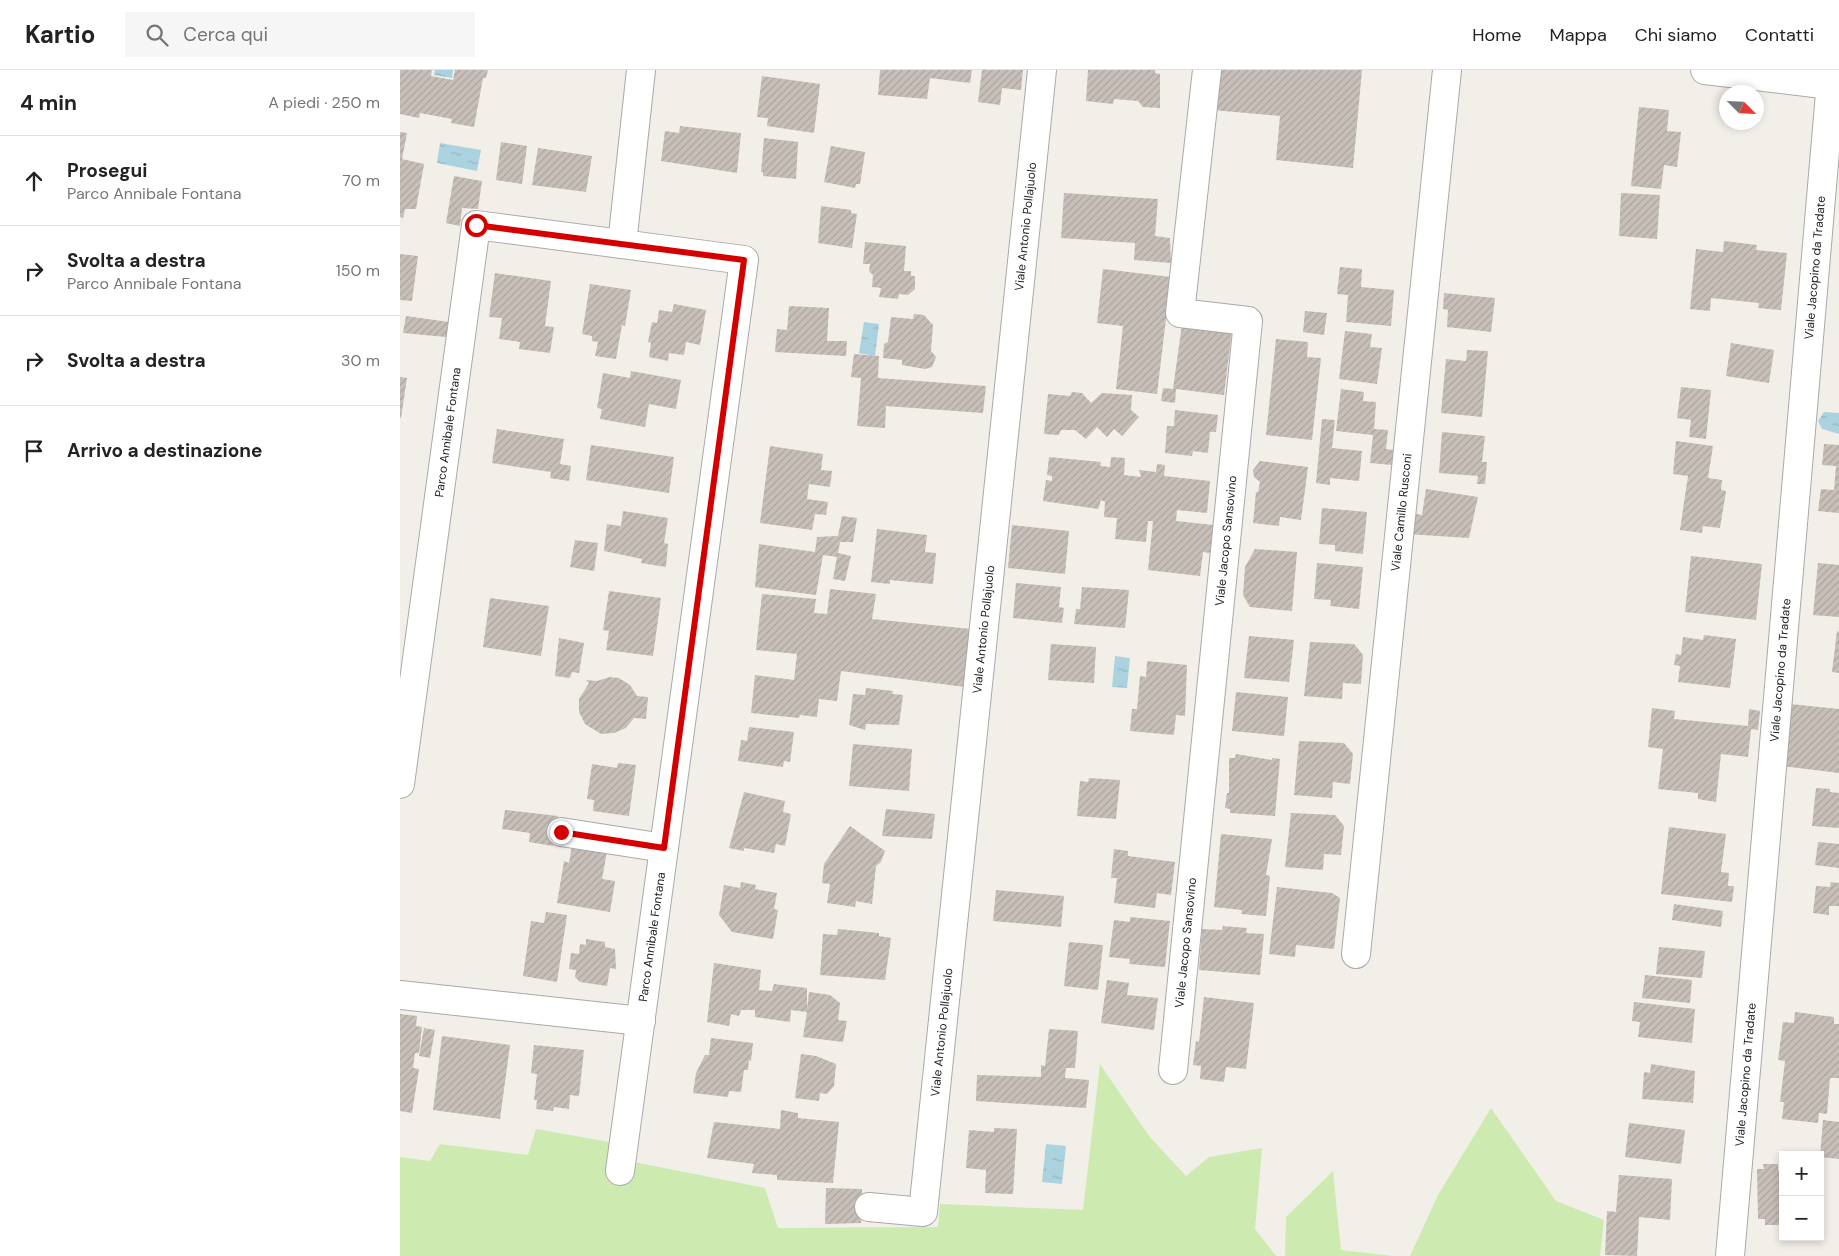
<!DOCTYPE html>
<html lang="it">
<meta charset="utf-8">
<style>
:root{--surface:#fff;--page:#f6f6f6;--text:#222;--muted:#767676;--line:#e0e0e0}
body{margin:0;font-family:"DM Sans",sans-serif;background:var(--page);color:var(--text)}
.controls{position:absolute;right:15px;bottom:15px;display:grid;overflow:hidden;border-radius:0px;box-shadow:0 2px 8px #0003}
.controls button{width:45px;height:45px;display:grid;place-items:center;padding:0;border:0;border-bottom:1px solid var(--line);background:var(--surface);color:var(--text);font:25px sans-serif}
.compass{position:absolute;left:1319px;top:15px;width:45px;height:45px;border-radius:50%;background:var(--surface);box-shadow:0 2px 8px #0003;rotate:114deg}
.stop{position:absolute;width:15px;height:15px;margin:-11px;border:4px solid #d40000;border-radius:50%;background:#fff}
.stop.end{background:#d40000;border-color:#fff;box-shadow:0 1px 5px #0008}
.list{margin:0;padding:0;list-style:none}
h2{display:flex;justify-content:space-between;align-items:center;height:65px;margin:0;padding:0 20px;font-size:21px}
h2 small{font-size:16px;font-weight:400;color:var(--muted)}
.list li{display:grid;grid-template-columns:32px 1fr auto;gap:15px;align-items:center;box-sizing:border-box;height:90px;padding:0 20px;border-top:1px solid var(--line)}
.list b{display:block;font-size:19px;white-space:nowrap}
.list p{margin:0;font-size:16px;white-space:nowrap;color:var(--muted)}
.list em{font-size:16px;font-style:normal;color:var(--muted)}
.icon{flex:none;width:28px;height:28px;fill:none;stroke:currentColor;stroke-width:2;stroke-linecap:round;stroke-linejoin:round}
.map{position:relative;flex:none;width:1439px;height:1186px;overflow:hidden}
header{display:flex;align-items:center;gap:30px;box-sizing:border-box;height:70px;padding:0 25px;background:var(--surface);border-bottom:1px solid var(--line)}
header strong{font-size:24px}
nav{display:flex;gap:28px;margin-inline-start:auto;font-size:18px}
.search{width:350px;height:45px;background:var(--page);display:flex;align-items:center;gap:12px;box-sizing:border-box;padding:0 18px;border-radius:0px;color:var(--muted);font-size:19px}
main{display:flex}
aside{flex:1;background:var(--surface)}
.map>svg:first-child{display:block}
.grass{fill:#cdebb0}
.water{fill:url(#water-ripples)}
.building{fill:url(#building-hatch)}
.lines{fill:none;stroke-linecap:round;stroke-linejoin:round}
.minor-casing{stroke:#a9a9a9;stroke-width:30}
.minor{stroke:#fff;stroke-width:28}
.route{stroke:#d40000;stroke-width:6}
.labels{text-anchor:middle;dominant-baseline:central;stroke-width:5;stroke-linejoin:round;paint-order:stroke}
.street-label{font-size:12px;fill:#222;stroke:#fff}
</style>
<header>
<strong>Kartio</strong>
<div class="search"><svg class="icon" aria-label="search" viewBox="0 0 24 24"><circle cx="10" cy="10" r="6"/><path d="M15 15l6 6"/></svg>Cerca qui</div>
<nav><a>Home</a><a>Mappa</a><a>Chi siamo</a><a>Contatti</a></nav>
</header>
<main>
<aside>
<h2>4 min<small>A piedi · 250 m</small></h2>
<ul class="list">
<li><svg class="icon" aria-label="ahead" viewBox="0 0 24 24"><path d="M12 20V5M6 11l6-6 6 6"/></svg><div><b>Prosegui</b><p>Parco Annibale Fontana</p></div><em>70 m</em></li>
<li><svg class="icon" aria-label="right" viewBox="0 0 24 24"><path d="M7 20v-9h11M14 6l5 5-5 5"/></svg><div><b>Svolta a destra</b><p>Parco Annibale Fontana</p></div><em>150 m</em></li>
<li><svg class="icon" aria-label="right" viewBox="0 0 24 24"><path d="M7 20v-9h11M14 6l5 5-5 5"/></svg><div><b>Svolta a destra</b></div><em>30 m</em></li>
<li><svg class="icon" aria-label="arrive" viewBox="0 0 24 24"><path d="M6 21V4h12l-3 4 3 4H6"/></svg><div><b>Arrivo a destinazione</b></div></li>
</ul>
</aside>
<div class="map">
<svg width="1439" height="1186" viewBox="0 0 1439 1186">
<defs>
<pattern id="water-ripples" width="26" height="14" patternUnits="userSpaceOnUse" patternTransform="scale(1.25)"><rect width="26" height="14" fill="#aad3df"/><path d="M2 4q2-2 4 0t4 0M15 11q2-2 4 0t4 0" fill="none" stroke="#92b5bf"/></pattern>
<pattern id="building-hatch" width="6" height="6" patternUnits="userSpaceOnUse" patternTransform="scale(1.25)"><rect width="6" height="6" fill="#c7bfb8"/><path d="M-1 1l2-2M0 6l6-6M5 7l2-2" fill="none" stroke="#aba49e"/></pattern>
</defs>
<rect width="100%" height="100%" fill="#f2efe9"/>
<!-- grass -->
<path class="grass" d="M700,994L749,1066L786,1106L809,1087L862,1078L855,1159L876,1186H0V1087L30,1091L40,1074L128,1085L136,1059L210,1072L229,1091L365,1118L378,1158L538,1157L540,1134L683,1140Z
M1091,1038L1156,1131L1204,1150L1200,1186H1010L1038,1125Z
M933,1101L941,1180L993,1186H885L886,1147Z"/>
<!-- water -->
<path class="water" d="M35,0H53L52,8L34,5Z
M40,73L81,80L77,101L37,93Z
M464,252L479,254L475,286L459,283Z
M1424,342L1439,343V364L1422,359L1418,351Z
M715,586L730,588L727,618L712,617Z
M646,1074L666,1076L662,1114L642,1112Z"/>
<!-- building -->
<path class="building" d="M0,0H32L31,6L53,10L55,0H88L86,8H83L74,57L51,53L52,49L20,43L19,48L0,44Z
M480,0H572L570,13L530,8L527,29L478,25Z
M582,0H623L621,20L602,18L600,35L578,32Z
M688,0H755V3L760,4V38L743,37L738,31L714,29L713,34L686,31Z
M815,0H962L953,98L876,90L880,46L812,40Z
M362,6L420,14L414,63L367,56L368,48L357,47Z
M1239,37L1269,40L1267,61L1281,62L1277,97L1264,95L1261,119L1231,116Z
M280,56L341,63L337,103L261,91L265,61L279,63Z
M0,62L7,63L2,89L24,94L16,139H5L3,148L0,147Z
M364,68L398,72L396,109L363,106V102H361Z
M101,72L127,76L122,114L96,110Z
M431,76L465,82L460,114H456L455,118L424,112Z
M138,78L192,86L186,122L132,115Z
M54,106L82,111L78,139L62,138L60,156L46,153Z
M664,123L758,129L755,166L770,168L771,193L734,190L735,173L661,168Z
M1221,123L1260,125L1257,169L1219,166Z
M421,136L451,140V143L457,144L452,178L418,173Z
M1324,171L1357,175L1356,180L1387,183L1381,240L1358,238L1359,233L1311,228L1310,241L1290,239L1296,179L1323,182Z
M465,172L506,176L504,201H511V206H515V219L508,225L499,224L498,229L479,227L481,218L472,217L473,205L469,201L470,194H463Z
M0,184L18,186L12,231L0,230Z
M940,197L962,199L961,217L994,220L991,256L946,252L948,225L937,224Z
M703,199L771,207L757,324L716,319L723,256L697,253Z
M95,203L151,211L145,256L154,257L150,283L119,279L120,272L99,269L102,248L89,247Z
M190,214L231,220L225,256L222,255L216,289L195,286L198,272L192,271V266L182,264Z
M1044,223L1095,228L1091,262L1047,257L1048,240L1043,239Z
M274,234L306,240L300,275L286,272L284,285L269,283L268,291L249,287L251,273L248,272L252,252L257,253L259,240L272,242Z
M389,236L429,238L427,271H447L446,286L375,282L377,259L387,260Z
M905,241L927,243L924,265L903,262Z
M514,244L524,245L533,255L531,281L536,287L532,297L525,299L502,295V290L483,288L484,274L488,272L491,247L513,249Z
M6,246L49,252L46,267L3,263Z
M782,254L832,260L824,325L776,319L775,333L761,331L763,318L773,319Z
M945,261L972,264L970,277L982,278L977,314L939,309Z
M876,269L908,272L907,287L921,288L912,370L866,365Z
M1331,273L1374,280L1369,313L1326,306Z
M1067,280L1088,281L1082,347L1041,343L1046,289L1066,291Z
M454,284L479,286L478,308L586,316L583,343L486,336L485,358L457,356L461,308L451,307Z
M231,301L281,310L276,339L249,334L245,357L200,349L202,339L197,338L203,303L230,308Z
M0,307L7,308L1,348H0Z
M1281,317L1311,320L1306,369L1289,367L1291,350L1277,348Z
M941,319L964,322L963,331L976,332L974,359L988,360L986,379L993,380L992,395L970,393L973,365L936,361Z
M672,322L682,323L691,333L702,323L732,325L731,340L739,347L722,366L714,359L707,367L697,357L686,369L675,360H661L659,365L644,364L648,324L670,326Z
M775,340L818,345L816,362H810L808,383L793,381L792,386L765,383L767,356H774Z
M922,349L935,350L932,378L962,381L959,411L930,408V415L916,413Z
M97,359L164,369L160,394L171,396L169,411L150,408L151,402L92,393Z
M1042,362L1085,366L1082,392H1087L1085,414H1077L1078,406L1039,403Z
M1276,371L1313,376L1308,408L1322,410L1321,420L1326,421L1320,458L1303,456L1302,463L1280,460L1288,406L1273,404Z
M1424,374L1439,375V443L1418,441L1421,419L1434,420L1436,396L1422,395Z
M191,375L274,387L269,423L186,410Z
M370,376L423,384L421,400L432,401L430,417L409,414L407,429L428,432L426,445L415,444L412,460L360,453Z
M649,387L701,392L700,396L710,397L711,387L725,388L724,405L741,407L739,400L756,402L757,394L765,395L764,406L810,411L807,443L777,440L776,451L813,455L810,483L803,482L800,506L748,500L753,451H748L746,472L715,469L717,448L704,447L705,432L701,430L698,439L643,431L646,410L652,411V406L647,405Z
M860,391L908,397L901,450L880,447L879,456L853,453L856,422H858L860,412L854,407L853,400Z
M1026,419L1078,427L1069,468L1007,464L1006,442L1022,445Z
M922,438L967,442L963,484L935,481V475L919,474Z
M223,441L268,448L264,473L268,474L266,497L241,493L242,489L204,481L207,454L221,456Z
M442,446L457,448L453,472H440L438,483L451,486L445,511L433,509L437,487L423,485L416,525L355,517L359,474L415,482L417,467L438,466Z
M612,455L669,461L665,504L608,498Z
M477,459L527,465L525,482L536,483L533,514L490,510V514L471,512Z
M175,470L198,473L194,501L170,497Z
M855,479L897,482L892,541L850,537L843,525L845,497Z
M1291,486L1362,494L1356,550L1285,542Z
M917,493L963,497L959,539L930,536L931,530L914,529Z
M1418,493L1439,495V547L1413,545Z
M616,513L661,517L659,537L664,538L662,553L613,548Z
M682,517L729,520L725,558L674,554L676,539H680Z
M430,519L476,524L472,549L571,559L565,617L441,601L437,631L419,629L417,647L400,645L399,648L351,643L355,605L394,610L397,584L356,580L362,524L416,529L414,543L427,544Z
M209,521L261,528L253,586L206,580L209,561L203,560Z
M90,528L149,536L141,586L83,577Z
M1437,561L1439,562V603L1432,602Z
M1304,565L1336,569L1330,618L1278,612L1280,596L1274,595L1276,584L1281,585L1283,567L1303,570Z
M849,566L894,570L889,612L844,608Z
M159,568L184,573L179,603L172,602L170,608L155,606Z
M910,572L954,574L963,585L961,614L943,613L942,629L904,626Z
M651,574L696,577L694,613L648,610Z
M747,591L787,595L785,646L776,645L774,665L730,661L732,639H737L740,606L746,607Z
M210,607L219,608L230,615L237,626L248,627L246,649L234,648L226,658L214,663L201,664L185,654L179,642V629L189,613L186,610L197,611Z
M466,618L493,621L492,624L503,625L499,655L466,654L465,660L449,655L453,624L465,625Z
M836,622L888,627L884,666L832,661Z
M1390,634L1439,639V703L1382,696Z
M1252,638L1275,641L1274,649L1348,656L1349,639L1360,641L1358,660L1351,659L1348,687L1321,684L1316,732L1298,729V723L1258,719L1263,679L1248,677Z
M349,657L394,662L390,692L384,691L383,697L338,691L341,670L347,671Z
M899,671L944,673L953,684L950,714L933,712L932,728L894,725Z
M453,674L512,679L509,721L449,716Z
M836,684L872,690V688L880,689L875,746L830,743V739L825,738L827,723H829V688H835Z
M218,693L236,695L229,746L193,741L194,730L187,729L192,694L217,698Z
M689,708L720,710L716,749L677,746L680,711L688,712Z
M1416,718L1430,719V722L1439,723V758L1412,756Z
M344,722L385,731L383,742L391,744L385,776L376,774L374,783L344,778V781L329,778Z
M486,739L535,744L532,769L482,766Z
M105,740L158,746L153,776L129,772L130,763L102,759Z
M891,743L935,745L944,756L941,785L924,784L923,800L885,797Z
M450,756L485,781L481,792L476,796L472,834L456,831L455,837L427,833L430,814L422,813L424,794Z
M1269,757L1326,764L1321,802L1329,803L1328,816H1334L1332,832L1261,824Z
M821,764L872,769L866,805L870,806L866,846L841,844L842,840L814,837Z
M173,770L208,776L202,809L215,811L210,842L157,833L164,791L169,793Z
M1418,772L1439,774V798L1415,795Z
M714,779L728,781V786L775,792L771,825L757,823L755,838L714,833L717,808H711Z
M341,812L356,815L355,819L377,823L374,839L378,840L373,869L332,862L319,845L324,815L340,818Z
M1431,812L1439,813V836H1429V845L1413,843L1416,816L1430,817Z
M877,817L932,823L940,828L934,879L896,875L895,887L869,884Z
M596,820L664,826L661,857L593,851Z
M1274,834L1323,841L1321,857L1272,850Z
M146,842L167,845L157,912L123,906L131,851L144,853Z
M730,847L770,851L765,897L729,894L730,889L709,887L714,850L730,852Z
M823,856L847,858L846,863L864,864L860,905L799,900L802,859L822,860Z
M438,859L479,863V866L491,868L485,910L420,905L423,864L437,865Z
M186,869L205,872V877L215,879L216,899L210,898L207,916L180,912L175,907L176,900L169,899L171,883L179,884L180,874L186,875Z
M669,872L703,875L698,920L664,916Z
M1259,877L1305,881L1302,908L1256,904Z
M314,893L361,900L359,920L372,921L374,914L407,918V939L409,922L430,925L440,933L438,950L447,951L443,972L403,967L407,942L391,940L390,952L355,947V940H341L339,946L331,944L329,956L307,952Z
M1245,905L1292,910L1290,933L1242,928Z
M707,910L729,913L727,925L758,928L754,960L701,953Z
M804,927L854,933L846,999L826,997L824,1012L800,1009L801,996L793,995L796,971L799,972Z
M1234,932L1295,939L1292,973L1238,967L1240,952L1232,951Z
M1395,942L1434,947V954H1439V1008H1430L1427,1044L1419,1043L1418,1053L1382,1049L1384,1032H1380L1385,991L1378,990L1383,952L1394,953Z
M0,944L17,946L16,956L22,957L19,983H15L13,998L19,999L12,1043L0,1041Z
M24,958L35,960L30,988L19,986Z
M649,959L678,961L675,998H666L665,1008L689,1010L686,1038L576,1031L577,1005L641,1007V995L645,996Z
M42,966L110,975L100,1049L33,1040Z
M311,968L353,973L351,991L349,990L348,1000H344L341,1022L329,1021L328,1027L293,1023L296,1003L305,985H309Z
M134,975L184,980L179,1026L170,1025L169,1039L154,1037L153,1041L136,1039L137,1030H134L137,1004L131,1003Z
M401,984L416,986L436,994L434,1016L427,1024L420,1023L419,1031L395,1028Z
M1251,994L1295,1001L1293,1033L1242,1029L1244,1002L1250,1003Z
M381,1040L398,1043V1048L439,1052L433,1113L377,1110V1105L352,1103L354,1094L307,1088L314,1052L380,1059Z
M1423,1050L1439,1052V1089L1420,1087Z
M1229,1053L1285,1060L1281,1094L1225,1087Z
M594,1058L617,1059L613,1124L585,1123L586,1100L566,1098L569,1060L594,1062Z
M1363,1094H1378V1100H1383V1151H1380V1155H1365V1149H1358L1357,1099H1364Z
M1219,1105L1272,1109L1270,1150L1239,1147L1237,1186L1205,1185L1207,1141L1216,1142Z
M426,1118L462,1119L461,1153L425,1154Z
M1420,1138H1422L1423,1153L1420,1154Z"/>
<g class="lines">
<!-- minor casing -->
<g class="minor-casing">
<g id="minor">
<path d="M1305,0L1439,16"/>
<path d="M222,174L241,0"/>
<path id="s1" d="M0,714L76,155L344,190L220,1101"/>
<path d="M161,762L264,778"/>
<path id="s2" d="M956,884L1047,0"/>
<path d="M0,925L241,951"/>
<path id="s3" d="M773,1000L848,251L780,243L807,0"/>
<path id="s4" d="M469,1137L523,1142L642,0"/>
<path id="s5" d="M1330,1186L1432,0"/>
</g>
</g>
<!-- minor -->
<use href="#minor" class="minor"/>
</g>
<g class="lines">
<!-- route -->
<path class="route" d="M76,155L344,190L264,778L161,762"/>
</g>
<g class="labels">
<!-- street labels -->
<g class="street-label">
<text stroke="none"><textPath href="#s4" startOffset="1045">Viale Antonio Pollajuolo</textPath></text>
<text stroke="none"><textPath href="#s5" startOffset="992">Viale Jacopino da Tradate</textPath></text>
<text stroke="none"><textPath href="#s1" startOffset="355">Parco Annibale Fontana</textPath></text>
<text stroke="none"><textPath href="#s2" startOffset="444">Viale Camillo Rusconi</textPath></text>
<text stroke="none"><textPath href="#s3" startOffset="532">Viale Jacopo Sansovino</textPath></text>
<text stroke="none"><textPath href="#s4" startOffset="640">Viale Antonio Pollajuolo</textPath></text>
<text stroke="none"><textPath href="#s5" startOffset="588">Viale Jacopino da Tradate</textPath></text>
<text transform="translate(252 867) rotate(-82)">Parco Annibale Fontana</text>
<text stroke="none"><textPath href="#s3" startOffset="128">Viale Jacopo Sansovino</textPath></text>
<text stroke="none"><textPath href="#s4" startOffset="235">Viale Antonio Pollajuolo</textPath></text>
<text stroke="none"><textPath href="#s5" startOffset="182">Viale Jacopino da Tradate</textPath></text>
</g>
</g>
</svg>
<div class="controls">
<button>+</button>
<button>−</button>
</div>
<svg class="compass" viewBox="-18 -18 36 36"><path d="M0-13l5 13h-10z" fill="#e53935"/><path d="M0 13l5-13h-10z" fill="#767676"/></svg>
<div class="stop" style="left:76px;top:155px"></div>
<div class="stop end" style="left:161px;top:762px"></div>
</div>
</main>
